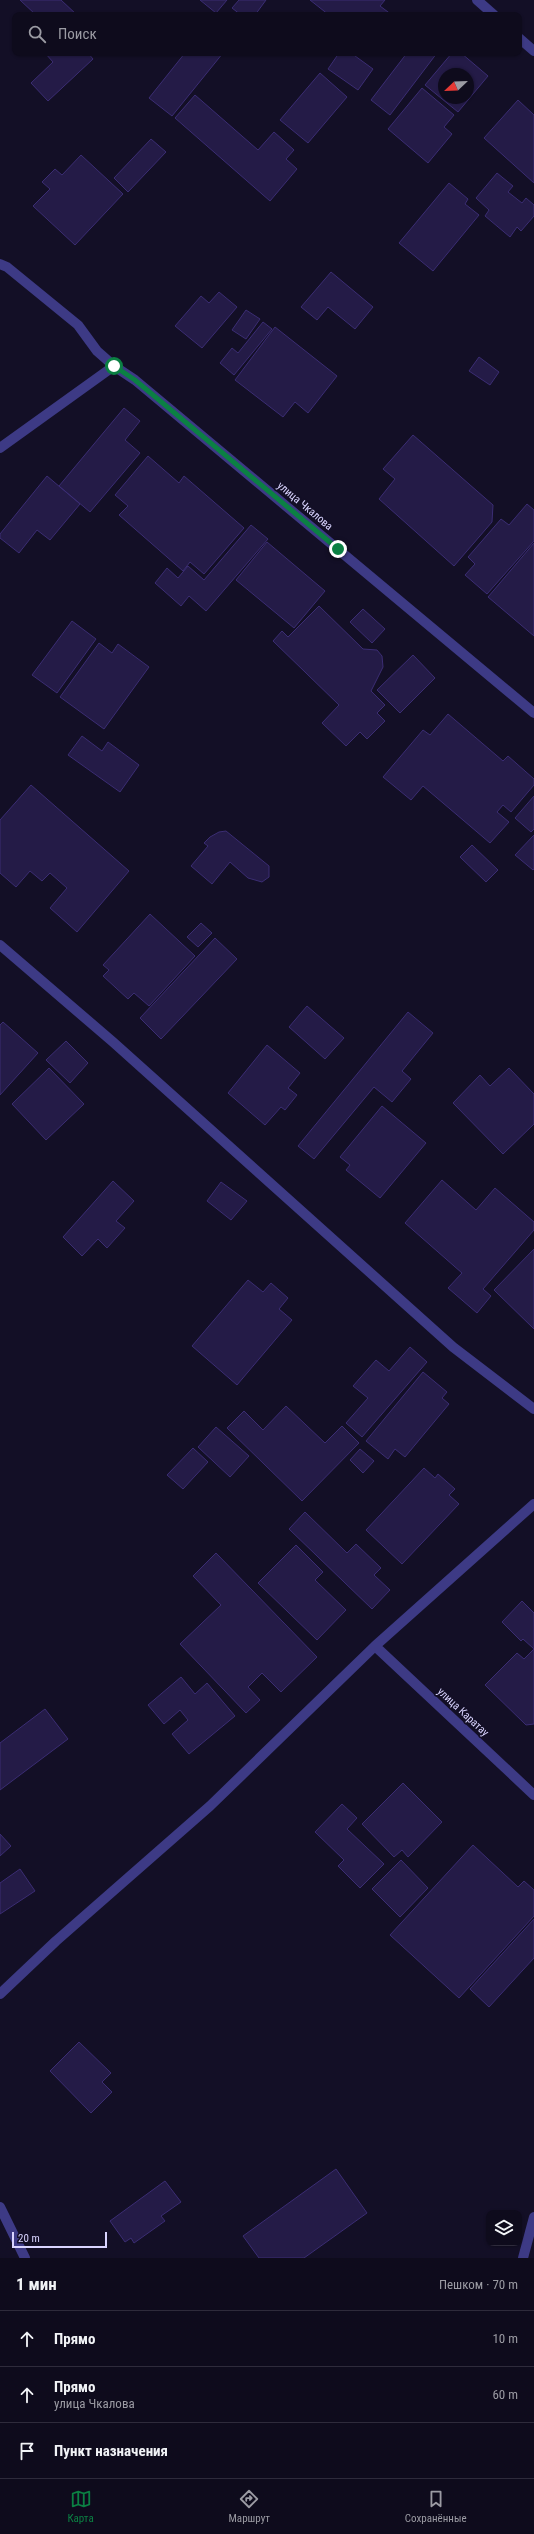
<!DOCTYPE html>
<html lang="ru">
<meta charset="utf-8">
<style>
:root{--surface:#0e0b1c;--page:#171425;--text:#f1f3f6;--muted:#9b9ba3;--line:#2e2b3b;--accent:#0b8043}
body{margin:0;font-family:"Roboto Condensed",sans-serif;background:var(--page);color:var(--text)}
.controls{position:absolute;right:12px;bottom:12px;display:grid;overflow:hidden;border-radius:8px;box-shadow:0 1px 3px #0004}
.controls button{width:36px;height:36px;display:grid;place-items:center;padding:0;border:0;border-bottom:1px solid var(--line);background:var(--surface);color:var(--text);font:20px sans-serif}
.compass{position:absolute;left:438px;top:68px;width:36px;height:36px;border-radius:50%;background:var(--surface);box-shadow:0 1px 3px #0004;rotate:247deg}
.scale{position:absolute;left:12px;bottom:10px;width:95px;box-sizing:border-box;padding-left:4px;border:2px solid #d9d4ff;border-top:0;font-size:11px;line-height:14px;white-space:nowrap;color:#d9d4ff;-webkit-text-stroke:3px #130f26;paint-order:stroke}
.stop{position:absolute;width:12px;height:12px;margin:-9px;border:3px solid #0b8043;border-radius:50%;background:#fff}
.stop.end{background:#0b8043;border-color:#fff;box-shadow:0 1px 4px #0008}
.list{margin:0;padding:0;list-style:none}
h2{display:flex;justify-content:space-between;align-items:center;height:52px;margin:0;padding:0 16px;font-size:17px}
h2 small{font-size:13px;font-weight:400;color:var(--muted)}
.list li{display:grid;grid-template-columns:26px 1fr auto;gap:12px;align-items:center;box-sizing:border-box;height:56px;padding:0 16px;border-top:1px solid var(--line)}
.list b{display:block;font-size:15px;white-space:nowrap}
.list p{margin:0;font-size:13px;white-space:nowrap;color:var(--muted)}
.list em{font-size:13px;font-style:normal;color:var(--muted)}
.icon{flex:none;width:22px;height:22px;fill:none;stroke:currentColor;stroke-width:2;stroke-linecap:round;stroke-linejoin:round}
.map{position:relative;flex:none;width:534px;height:2258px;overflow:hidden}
.search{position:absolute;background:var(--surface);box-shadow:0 1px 3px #0004;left:12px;right:12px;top:12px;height:44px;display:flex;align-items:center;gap:10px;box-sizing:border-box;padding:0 14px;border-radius:8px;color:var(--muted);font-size:15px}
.sheet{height:220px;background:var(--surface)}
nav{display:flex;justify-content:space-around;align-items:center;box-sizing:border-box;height:56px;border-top:1px solid var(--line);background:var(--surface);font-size:11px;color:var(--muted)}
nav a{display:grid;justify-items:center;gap:2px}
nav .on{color:var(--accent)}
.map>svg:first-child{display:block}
.building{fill:#241b47;stroke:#3b2d73;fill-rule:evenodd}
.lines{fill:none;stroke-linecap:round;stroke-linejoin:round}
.street{stroke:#3d3a85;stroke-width:10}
.route{stroke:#0b8043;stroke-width:5}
.labels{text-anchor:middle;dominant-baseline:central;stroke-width:3.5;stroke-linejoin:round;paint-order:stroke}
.street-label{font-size:11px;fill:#d9d4ff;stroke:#130f26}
</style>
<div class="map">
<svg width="534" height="2258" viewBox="0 0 534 2258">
<rect width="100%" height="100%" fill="#130f26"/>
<!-- building -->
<path class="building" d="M20,0H61L77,15H36Z
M200,0H227L216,13Z
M239,0H266L255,15H241L232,8Z
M310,0H385L380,6L392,15H329Z
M45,53H88L93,59L48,101L31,83L53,62Z
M185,53H223L172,116L149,98Z
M339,53H351L373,69L358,90L328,69Z
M407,53H437L390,115L371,100Z
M452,53H461L488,76L458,112L425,85ZM444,74H468V98H444Z
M320,73L347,97L308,143L280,120Z
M422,88L454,115L444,127L452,134L428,163L388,129Z
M195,95L258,150L274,132L294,150L286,159L297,169L270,201L175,118Z
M518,100L534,115V183L484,138Z
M151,139L166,152L128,192L114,178Z
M81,155L123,194L75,245L33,206L50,189L42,182L55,169L62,175Z
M497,173L513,186L508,192L522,203L526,198L534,205V216L521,231L517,227L510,237L485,216L489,210L476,198Z
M449,183L468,199L465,204L479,215L433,271L399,243Z
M331,272L373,307L355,329L328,307L317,320L301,307Z
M219,292L237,307L202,348L175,326L201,296L209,303Z
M246,310L260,319L246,339L232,330Z
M263,322L272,329L234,375L220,363L232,348L238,353Z
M275,327L337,376L308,413L295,402L283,417L235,380Z
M479,357L499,372L490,385L469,371Z
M124,408L140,421L125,440L140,453L90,512L59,486Z
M413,435L493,505L492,522L454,566L379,499L395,479L383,469Z
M148,456L179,483L184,476L244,528L204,574L190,562L183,571L119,515L128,506L115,495Z
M47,476L80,504L50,540L37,530L19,553L0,538V534Z
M527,504L534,510V541L487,594L465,575L475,564L468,557L501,519L509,525Z
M251,525L268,539L206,611L189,596L181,606L155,583L167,568L178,578L188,566L204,580Z
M267,542L325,591L294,628L236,580Z
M534,543V636L488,597Z
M319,606L363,649L377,650L382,656L383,667L371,691L385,705L377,713L385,721L367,739L360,732L346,746L322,723L339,705L273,641L282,631L288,637Z
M363,609L385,629L372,643L350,622Z
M72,621L96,639L57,693L32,675Z
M99,643L112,653L118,644L149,667L104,729L60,697Z
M413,655L435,678L400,713L377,690Z
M448,714L503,761L508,756L534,779V785L511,812L503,805L497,812L509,822L490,843L423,786L411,800L383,777L423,730L430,735Z
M82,736L102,751L108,742L139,765L120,792L68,755Z
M31,785L129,871L77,932L50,908L67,888L50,873L42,881L30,871L16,887L0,873V820Z
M534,796V829L531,832L515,818Z
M226,831L269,866V877L262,882L248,878L230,862L212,884L191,866L208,846L204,843L210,837L219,832Z
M534,835V869L533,870L515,855Z
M472,845L498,870L486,882L460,857Z
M150,914L195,956L149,1006L134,993L128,999L103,976L109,970L103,965Z
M201,923L212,933L198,947L187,937Z
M215,938L237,959L161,1039L140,1018Z
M307,1006L344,1038L325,1059L289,1027Z
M408,1012L433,1033L402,1071L411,1079L392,1102L374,1087L314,1159L298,1146Z
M3,1022L38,1053L0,1095V1025Z
M66,1041L88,1063L70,1083L46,1060Z
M267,1045L300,1073L288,1088L297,1095L285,1110L281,1107L265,1125L228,1093Z
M49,1068L84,1104L46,1140L12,1104Z
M509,1068L534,1094V1124L503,1154L453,1103L480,1075L490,1086Z
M382,1106L426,1143L380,1198L346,1170L350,1165L340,1157Z
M442,1180L476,1210L495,1188L534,1222V1230L483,1289L491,1296L477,1313L448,1288L462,1273L405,1223Z
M113,1181L134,1201L116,1221L125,1228L107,1248L98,1239L82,1256L63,1237Z
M221,1182L247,1201L231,1220L207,1201Z
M534,1249V1329L494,1290Z
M248,1280L263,1292L271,1283L288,1298L279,1309L292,1320L237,1385L192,1346Z
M410,1347L427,1362L362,1437L346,1423L368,1398L353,1386L376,1360L389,1371Z
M423,1372L447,1392L442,1398L449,1404L405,1457L395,1449L388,1459L366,1441Z
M286,1406L325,1443L342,1426L359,1443L302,1501L227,1428L244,1411L263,1430Z
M216,1427L249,1456L230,1477L198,1447Z
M193,1448L208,1462L183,1489L167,1475Z
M360,1449L374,1461L363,1473L350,1460Z
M424,1468L435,1478L438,1474L455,1489L449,1495L459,1504L402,1564L366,1530Z
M305,1512L347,1553L356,1544L381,1568L374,1575L390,1590L372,1609L289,1529Z
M296,1545L323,1572L315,1580L346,1610L317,1640L258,1583Z
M216,1553L317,1657L281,1692L262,1673L248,1687L260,1700L246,1713L180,1644L221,1605L193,1576Z
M522,1601L534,1613V1724L526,1725L485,1685L517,1653L524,1659L534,1649L523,1639L521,1641L502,1622Z
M181,1677L195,1694L207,1683L235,1716L189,1754L172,1734L188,1720L180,1710L164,1724L148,1705Z
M45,1709L68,1739L0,1790V1743Z
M403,1783L442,1822L408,1857L402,1850L394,1857L362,1824Z
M342,1804L357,1818L347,1829L384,1864L360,1888L338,1866L344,1860L315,1832Z
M0,1834L11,1846L0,1856Z
M473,1845L518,1887L524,1881L534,1890V1916L459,1998L390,1935Z
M401,1860L428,1888L400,1917L372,1889Z
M20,1869L35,1891L0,1914V1883Z
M534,1919V1958L489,2007L470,1989Z
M79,2042L111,2073L102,2082L112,2092L91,2113L50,2071Z
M336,2169L367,2213L304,2258H259L243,2236Z
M165,2181L181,2202L161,2216L165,2221L134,2243L131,2238L125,2242L110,2221Z"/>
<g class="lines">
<!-- street -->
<path class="street" d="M477,0L494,15
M519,38L534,51
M0,264L7,267L78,325L97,351L114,366
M0,448L114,366L135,380L534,713
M0,945L113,1042L453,1347L534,1409
M375,1646L534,1795
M0,1994L56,1941L210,1806L375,1646L534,1504
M0,2207L25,2258
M523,2258L534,2217"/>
</g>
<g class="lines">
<!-- route -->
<path class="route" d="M114,366L135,380L338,549"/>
</g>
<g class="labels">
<!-- street labels -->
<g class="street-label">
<text transform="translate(305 506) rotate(40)">улица Чкалова</text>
<text transform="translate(463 1712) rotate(43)">улица Каратау</text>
</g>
</g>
</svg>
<div class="controls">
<button><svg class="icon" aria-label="layers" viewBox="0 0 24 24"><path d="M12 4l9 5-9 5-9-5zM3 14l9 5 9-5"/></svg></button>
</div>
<svg class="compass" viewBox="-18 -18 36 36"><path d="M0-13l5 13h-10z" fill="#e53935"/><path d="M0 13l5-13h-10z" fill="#9b9ba3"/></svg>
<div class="scale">20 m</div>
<div class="stop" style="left:114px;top:366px"></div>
<div class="stop end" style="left:338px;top:549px"></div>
<div class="search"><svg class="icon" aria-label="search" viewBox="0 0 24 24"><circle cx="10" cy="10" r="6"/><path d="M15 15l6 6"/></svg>Поиск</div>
</div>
<section class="sheet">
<h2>1 мин<small>Пешком · 70 m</small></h2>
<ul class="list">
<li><svg class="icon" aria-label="ahead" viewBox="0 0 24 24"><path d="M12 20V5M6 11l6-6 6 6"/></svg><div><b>Прямо</b></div><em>10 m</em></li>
<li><svg class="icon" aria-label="ahead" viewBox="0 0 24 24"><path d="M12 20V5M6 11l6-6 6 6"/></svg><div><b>Прямо</b><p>улица Чкалова</p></div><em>60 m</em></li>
<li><svg class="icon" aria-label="arrive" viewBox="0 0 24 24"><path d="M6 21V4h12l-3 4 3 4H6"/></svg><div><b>Пункт назначения</b></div></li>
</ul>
</section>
<nav>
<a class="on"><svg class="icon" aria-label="map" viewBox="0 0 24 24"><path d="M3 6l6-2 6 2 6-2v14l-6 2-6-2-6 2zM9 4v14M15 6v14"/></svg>Карта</a>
<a><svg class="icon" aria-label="directions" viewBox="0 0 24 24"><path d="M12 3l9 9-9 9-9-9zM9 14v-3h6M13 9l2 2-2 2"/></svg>Маршрут</a>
<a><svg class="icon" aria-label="saved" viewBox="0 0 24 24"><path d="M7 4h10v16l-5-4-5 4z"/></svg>Сохранённые</a>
</nav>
